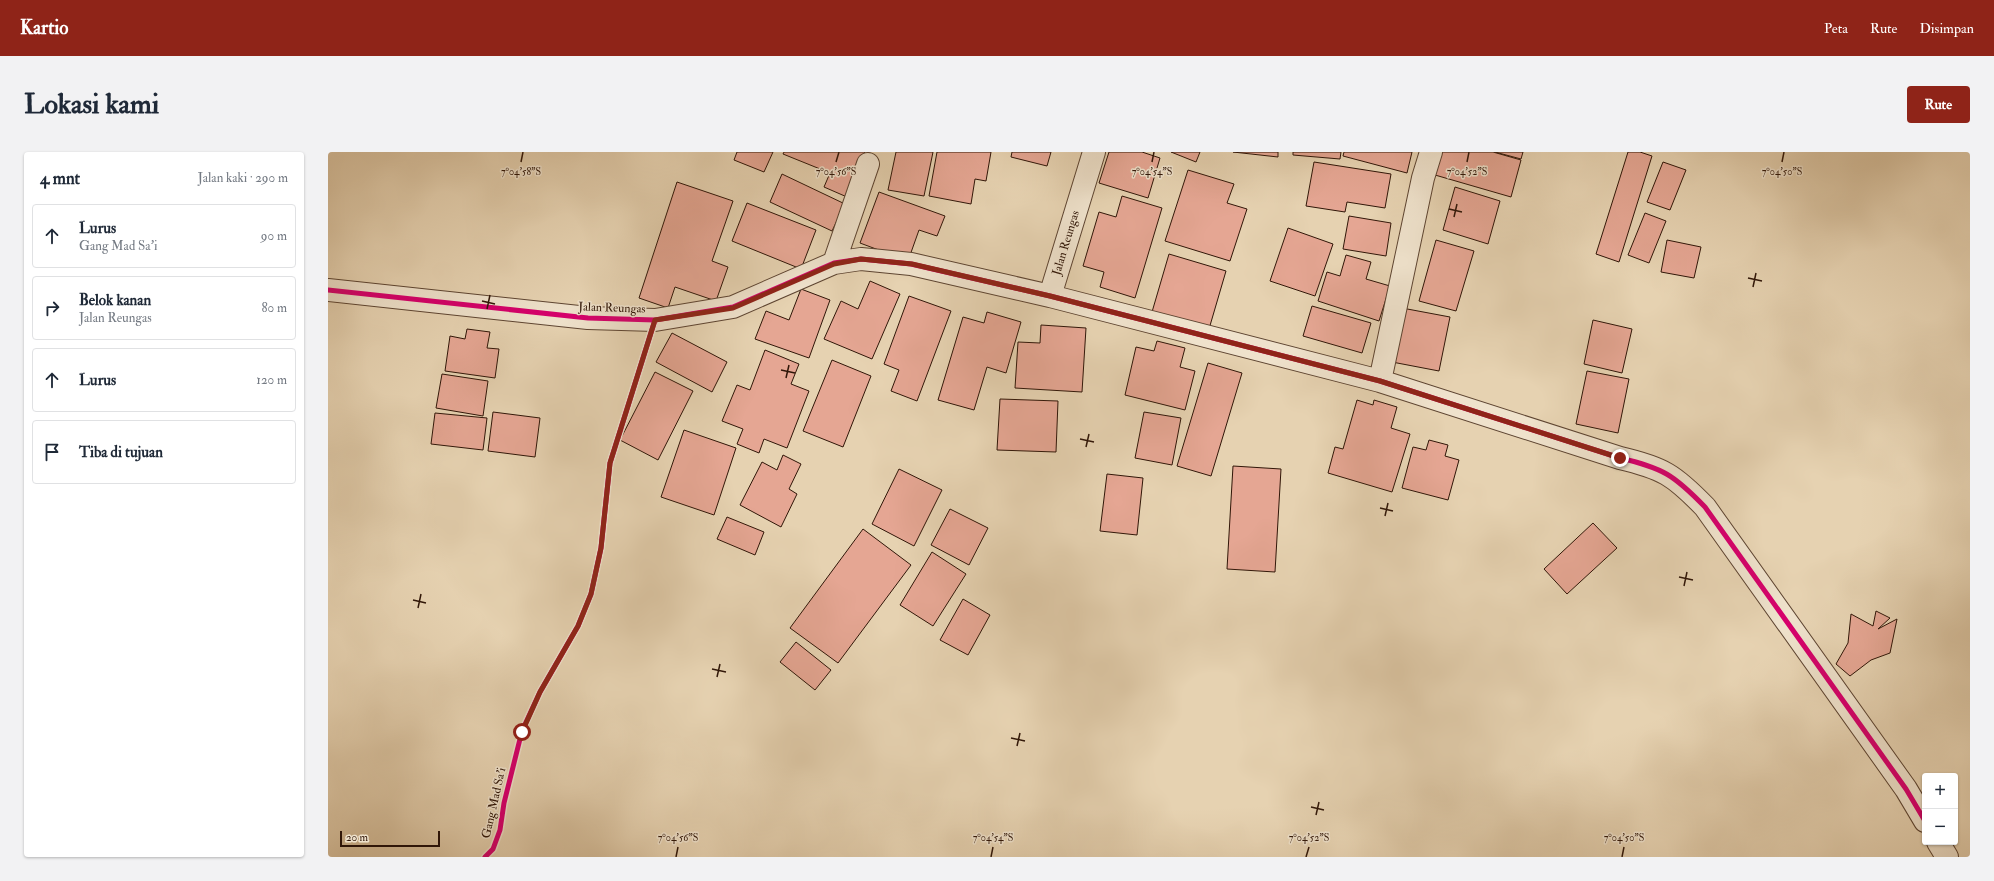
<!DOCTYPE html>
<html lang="id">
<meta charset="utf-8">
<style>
:root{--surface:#fff;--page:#f2f2f3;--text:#1f2937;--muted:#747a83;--line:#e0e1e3;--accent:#8f2418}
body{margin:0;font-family:"IM FELL Double Pica",serif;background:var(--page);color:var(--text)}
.controls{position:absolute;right:12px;bottom:12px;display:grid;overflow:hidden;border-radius:4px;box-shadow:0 1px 3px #0004}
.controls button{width:36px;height:36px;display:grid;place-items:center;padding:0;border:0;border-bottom:1px solid var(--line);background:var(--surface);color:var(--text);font:20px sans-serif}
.scale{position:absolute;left:12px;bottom:10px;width:100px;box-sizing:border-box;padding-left:4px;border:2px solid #301608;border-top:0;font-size:11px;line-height:14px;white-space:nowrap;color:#301608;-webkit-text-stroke:3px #efe2cc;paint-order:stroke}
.stop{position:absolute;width:12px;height:12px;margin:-9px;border:3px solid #8f2418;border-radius:50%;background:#fff}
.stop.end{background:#8f2418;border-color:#fff;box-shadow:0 1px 4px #0008}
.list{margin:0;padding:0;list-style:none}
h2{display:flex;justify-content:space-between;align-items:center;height:52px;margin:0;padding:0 16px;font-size:17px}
h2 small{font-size:13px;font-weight:400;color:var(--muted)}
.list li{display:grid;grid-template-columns:26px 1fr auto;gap:12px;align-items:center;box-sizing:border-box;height:64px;margin:0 8px 8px;padding:0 8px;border:1px solid var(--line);border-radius:4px}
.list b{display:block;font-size:15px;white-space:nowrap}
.list p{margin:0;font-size:13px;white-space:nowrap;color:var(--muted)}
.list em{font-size:13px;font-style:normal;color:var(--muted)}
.icon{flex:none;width:22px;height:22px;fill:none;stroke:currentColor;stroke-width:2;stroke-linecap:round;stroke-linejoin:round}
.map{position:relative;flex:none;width:1642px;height:705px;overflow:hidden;border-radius:4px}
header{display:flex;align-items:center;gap:24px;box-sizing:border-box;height:56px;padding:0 20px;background:var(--accent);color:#fff}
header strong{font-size:19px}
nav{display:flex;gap:22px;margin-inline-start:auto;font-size:14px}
.intro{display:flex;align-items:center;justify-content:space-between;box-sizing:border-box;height:96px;padding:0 24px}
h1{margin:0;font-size:28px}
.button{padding:10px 18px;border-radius:4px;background:var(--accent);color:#fff;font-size:14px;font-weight:700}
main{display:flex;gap:24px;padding:0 24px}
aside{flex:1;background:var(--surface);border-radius:4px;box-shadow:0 1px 3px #0004}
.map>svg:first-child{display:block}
.building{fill:#e5a693;stroke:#301608}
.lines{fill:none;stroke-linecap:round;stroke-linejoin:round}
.minor-casing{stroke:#5e4532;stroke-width:24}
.minor{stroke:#efe2cc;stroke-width:22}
.cycleway-casing{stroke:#efe2cc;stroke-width:8}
.cycleway{stroke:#d6006c;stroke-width:5}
.route{stroke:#8f2418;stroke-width:5}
.ticks{fill:none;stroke:#301608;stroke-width:1.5}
.labels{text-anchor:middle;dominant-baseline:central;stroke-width:3;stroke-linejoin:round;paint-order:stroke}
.street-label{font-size:12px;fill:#301608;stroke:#efe2cc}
.ticks-label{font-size:10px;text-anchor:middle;fill:#301608;stroke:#efe2cc;stroke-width:3;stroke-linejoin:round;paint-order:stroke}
</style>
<header>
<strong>Kartio</strong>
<nav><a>Peta</a><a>Rute</a><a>Disimpan</a></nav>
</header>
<div class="intro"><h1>Lokasi kami</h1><a class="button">Rute</a></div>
<main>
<aside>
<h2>4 mnt<small>Jalan kaki · 290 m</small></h2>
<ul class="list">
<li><svg class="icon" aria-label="ahead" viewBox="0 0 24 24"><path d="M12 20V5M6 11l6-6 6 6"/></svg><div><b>Lurus</b><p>Gang Mad Sa'i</p></div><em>90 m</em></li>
<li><svg class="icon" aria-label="right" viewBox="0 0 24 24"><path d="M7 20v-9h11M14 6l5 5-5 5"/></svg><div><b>Belok kanan</b><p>Jalan Reungas</p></div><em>80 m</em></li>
<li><svg class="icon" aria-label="ahead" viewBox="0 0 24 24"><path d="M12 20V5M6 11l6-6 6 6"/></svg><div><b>Lurus</b></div><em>120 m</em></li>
<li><svg class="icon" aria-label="arrive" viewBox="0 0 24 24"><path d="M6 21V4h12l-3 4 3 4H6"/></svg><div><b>Tiba di tujuan</b></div></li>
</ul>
</aside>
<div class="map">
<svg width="1642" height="705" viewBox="0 0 1642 705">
<rect width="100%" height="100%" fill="#e6d2b1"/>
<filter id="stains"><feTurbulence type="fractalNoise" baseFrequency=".005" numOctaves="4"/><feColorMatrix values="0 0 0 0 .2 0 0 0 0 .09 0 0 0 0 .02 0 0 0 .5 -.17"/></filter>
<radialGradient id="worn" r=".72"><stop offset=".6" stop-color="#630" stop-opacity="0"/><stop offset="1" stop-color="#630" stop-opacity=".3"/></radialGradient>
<!-- building -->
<path class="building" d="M409,0H445L436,20L406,8Z
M456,0H537L519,45L496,35L502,21L455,2Z
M568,0H605L596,44L560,38Z
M609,0H663L658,29L647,27L643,52L601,44Z
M684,0H723L719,14L683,5Z
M781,0H814L832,6L820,46L771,31Z
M843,0H872L868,10Z
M905,0H950V5Z
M965,0H1013L1012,7L965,3Z
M1016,0H1084L1079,21L1015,4Z
M1114,0H1165L1193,8L1183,45L1107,23Z
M1167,0H1195L1193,7Z
M1300,0H1312L1324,4L1291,110L1268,102Z
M986,10L1063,22L1057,56L1019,50L1017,60L978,54Z
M1335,10L1358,18L1342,58L1319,50Z
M860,18L906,32L899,51L919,57L902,109L837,89Z
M454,22L517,52L504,79L442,50Z
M349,30L405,49L384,109L400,115L388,149L347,135L340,156L311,146Z
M1127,35L1172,49L1160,92L1115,78Z
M551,40L617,64L609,84L591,78L580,109L532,91Z
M794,44L834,56L807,146L772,135L776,120L755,114L771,60L788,65Z
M419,51L488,78L473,117L404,89Z
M1317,61L1338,69L1321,111L1300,103Z
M1021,64L1063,71L1058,104L1015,97Z
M960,76L1005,92L987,144L942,129Z
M1108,88L1146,99L1128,159L1091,149Z
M1339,88L1373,95L1366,126L1333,120Z
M841,102L898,119L881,177L824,160Z
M1018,103L1043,110L1038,127L1062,134L1051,169L990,149L999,120L1012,124Z
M542,129L572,142L544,207L496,187L513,149L530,157Z
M473,137L502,148L481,206L427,187L438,159L461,168Z
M581,144L623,159L589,249L563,239L571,218L556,212Z
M984,154L1043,171L1034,201L975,184Z
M1074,156L1122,165L1111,219L1064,210Z
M659,160L693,170L678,221L659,215L646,258L610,248L635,165L656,171Z
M1265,168L1304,177L1294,221L1256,212Z
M713,173L758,176L754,240L687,236L690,190L712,191Z
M139,177L162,180L159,196L171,197L167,226L117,219L122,184L137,187Z
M344,181L399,210L384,240L328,210Z
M829,189L857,196L852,215L867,219L857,258L797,243L808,195L826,199Z
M437,198L471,212L463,232L481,239L459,296L436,287L431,301L409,292L415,277L394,269L409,233L422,238Z
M504,208L543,224L515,295L475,279Z
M880,211L914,221L883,324L849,314Z
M1259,219L1301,227L1290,281L1248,272Z
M327,220L365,239L330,308L292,288Z
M114,222L160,229L155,264L108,256Z
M672,247L730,249L728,300L669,298Z
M1029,248L1045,253L1046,248L1069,255L1063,276L1082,282L1064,340L1000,321L1007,295L1015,297Z
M165,260L212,266L207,305L160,299Z
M816,260L853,266L844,313L807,306Z
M107,261L159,266L155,298L103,292Z
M356,278L408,296L386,363L333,345Z
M1101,288L1120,293L1117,304L1131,308L1120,348L1074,336L1085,295L1098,298Z
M455,303L473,312L461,337L469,342L453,375L412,353L434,310L449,318Z
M905,314L953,317L947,420L899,417Z
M571,317L614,338L586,394L544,372Z
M779,322L815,326L809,383L772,379Z
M622,357L660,376L641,413L603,393Z
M399,365L436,380L427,403L389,387Z
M1265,371L1289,396L1239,442L1216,417Z
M535,377L583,413L510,511L462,476Z
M604,400L638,422L605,474L572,453Z
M635,447L662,463L640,503L612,488Z
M1548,459L1562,466L1550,477L1569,467L1562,501L1543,508L1522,524L1508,512L1520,491L1523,462L1545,474Z
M468,490L503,518L487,538L452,510Z"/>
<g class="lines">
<!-- minor casing -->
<g class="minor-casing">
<path id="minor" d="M506,111L540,12
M0,138L260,166L327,168L405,155L506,111L533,107L583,112L722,144L1052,229L1292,306C1335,316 1346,323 1377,355L1578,637L1597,669
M722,144L766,0
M1052,229L1095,26L1103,0
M1610,690L1619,705"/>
</g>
<!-- minor -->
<use href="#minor" class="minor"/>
<!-- cycleway casing -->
<g class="cycleway-casing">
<path id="cycleway" d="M0,138L260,166L327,168L405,155L506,111L533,107L583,112L722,144L1052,229L1292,306C1335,316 1346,323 1377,355L1578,637L1597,669
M157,705L165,697L172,678L176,651L194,579L212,540L250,474L263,442L273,396L282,311L327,168"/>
</g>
<!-- cycleway -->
<use href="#cycleway" class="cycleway"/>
</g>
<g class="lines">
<!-- route -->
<path class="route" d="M194,580L212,540L250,474L263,442L273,396L282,311L327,168L405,156L506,112L533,107L584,112L722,144L1052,229L1292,306"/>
</g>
<!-- ticks -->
<path class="ticks" d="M193,10L195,0M508,10L511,0M824,10L826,0M1139,10L1141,0M1454,10L1456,0M1121,57L1134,60M1126,65L1129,52M1420,126L1434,129M1425,135L1428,121M154,149L167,152M159,157L162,143M453,218L467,221M458,226L461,213M752,287L766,290M758,295L761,282M1052,356L1065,359M1057,364L1060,351M1351,425L1365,428M1356,434L1359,420M85,448L98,451M90,456L93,442M384,517L398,520M389,525L392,512M683,586L697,589M689,594L692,581M983,655L996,658M988,663L991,650M348,705L350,695M663,705L665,695M978,705L981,695M1294,705L1296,695"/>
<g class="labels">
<!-- street labels -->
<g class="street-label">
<text transform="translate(738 91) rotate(-73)">Jalan Reungas</text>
<text transform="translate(284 156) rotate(2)">Jalan Reungas</text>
<text transform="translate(166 651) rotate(-77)">Gang Mad Sa'i</text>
</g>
</g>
<g class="ticks-label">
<text x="193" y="23">7°04'58"S</text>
<text x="508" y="23">7°04'56"S</text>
<text x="824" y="23">7°04'54"S</text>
<text x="1139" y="23">7°04'52"S</text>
<text x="1454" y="23">7°04'50"S</text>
<text x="350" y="689">7°04'56"S</text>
<text x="665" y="689">7°04'54"S</text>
<text x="981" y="689">7°04'52"S</text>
<text x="1296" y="689">7°04'50"S</text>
</g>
<rect width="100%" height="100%" filter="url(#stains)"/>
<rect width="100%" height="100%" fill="url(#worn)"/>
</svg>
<div class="controls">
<button>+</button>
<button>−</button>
</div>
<div class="scale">20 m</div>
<div class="stop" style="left:194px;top:580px"></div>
<div class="stop end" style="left:1292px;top:306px"></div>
</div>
</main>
